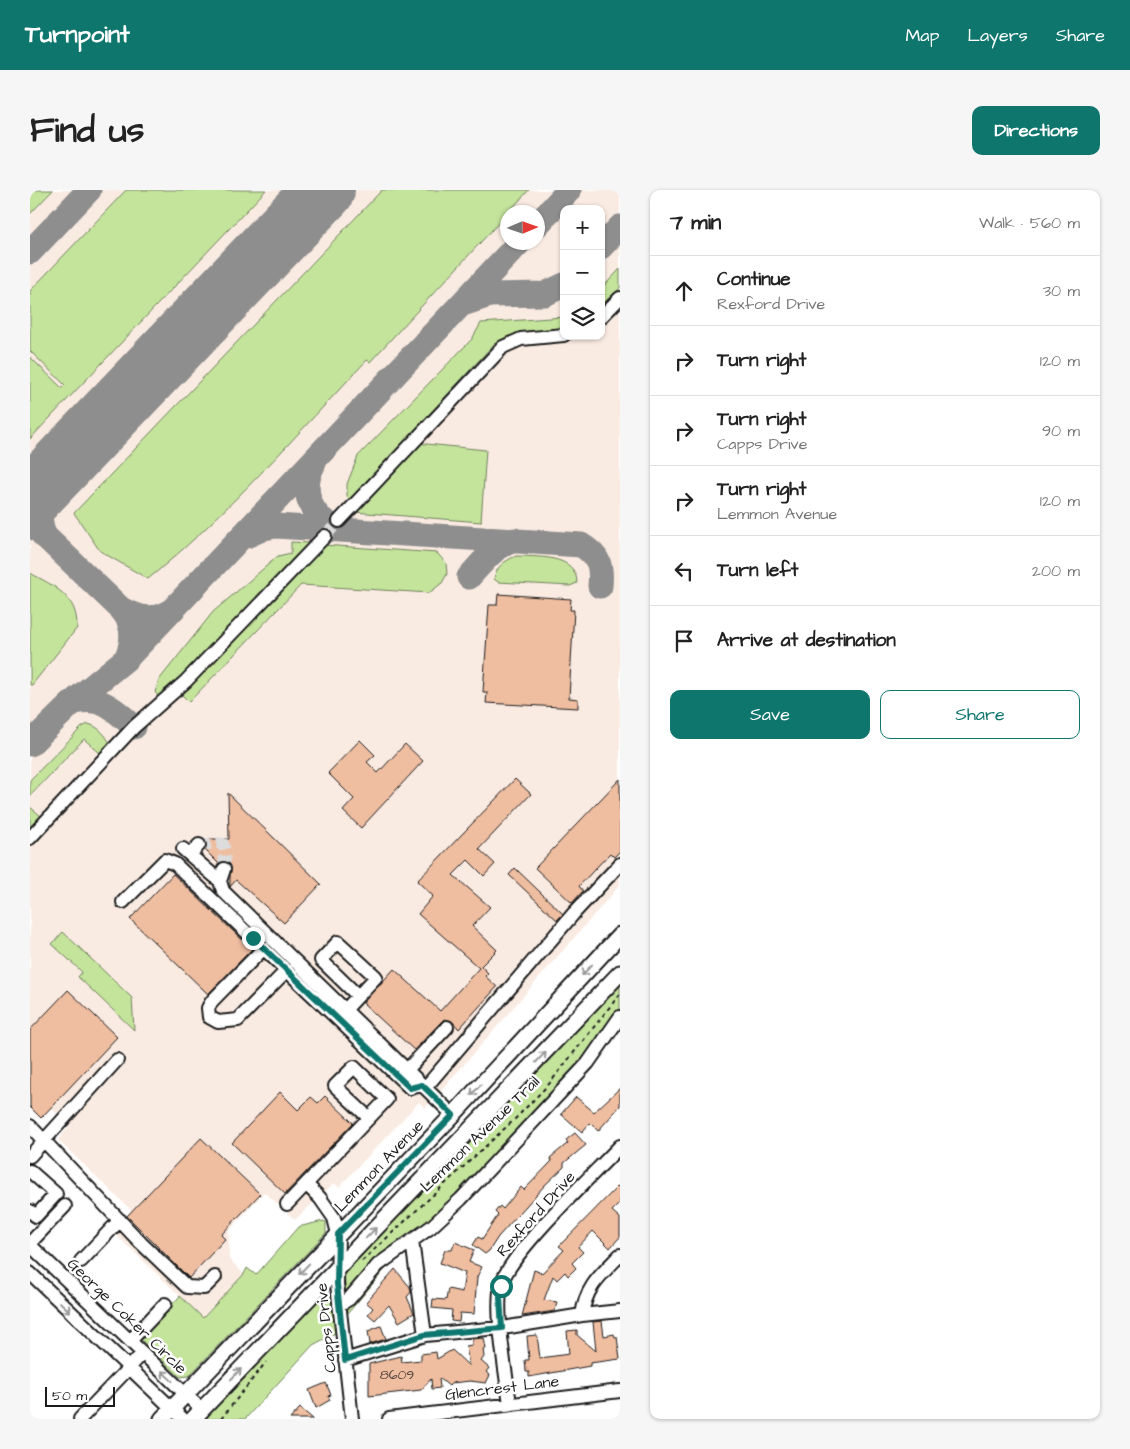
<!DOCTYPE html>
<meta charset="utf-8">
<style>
:root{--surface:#fff;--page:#f6f6f6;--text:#222;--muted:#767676;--line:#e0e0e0;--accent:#0f766e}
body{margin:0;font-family:"Architects Daughter",sans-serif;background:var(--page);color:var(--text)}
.controls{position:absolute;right:15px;top:15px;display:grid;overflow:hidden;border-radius:10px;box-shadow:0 1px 4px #0004}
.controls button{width:45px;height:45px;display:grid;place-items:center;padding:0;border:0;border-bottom:1px solid var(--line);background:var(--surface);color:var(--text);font:25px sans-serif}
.compass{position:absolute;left:470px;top:15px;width:45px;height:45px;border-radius:50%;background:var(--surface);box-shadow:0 1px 4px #0004;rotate:88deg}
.scale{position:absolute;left:15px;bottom:12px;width:70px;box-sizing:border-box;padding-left:5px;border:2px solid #1c1c1c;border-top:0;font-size:14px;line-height:18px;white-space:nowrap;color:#1c1c1c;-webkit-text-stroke:4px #fff;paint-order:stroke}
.stop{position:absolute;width:15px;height:15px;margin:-11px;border:4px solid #0f766e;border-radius:50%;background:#fff}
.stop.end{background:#0f766e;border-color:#fff;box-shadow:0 1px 5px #0008}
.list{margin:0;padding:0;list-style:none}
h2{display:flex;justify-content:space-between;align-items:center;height:65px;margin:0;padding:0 20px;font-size:21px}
h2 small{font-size:16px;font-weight:400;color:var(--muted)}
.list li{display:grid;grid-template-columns:32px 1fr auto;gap:15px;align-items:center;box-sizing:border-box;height:70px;padding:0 20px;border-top:1px solid var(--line)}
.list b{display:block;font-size:19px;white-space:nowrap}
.list p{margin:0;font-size:16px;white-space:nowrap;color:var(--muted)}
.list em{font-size:16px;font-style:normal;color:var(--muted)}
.actions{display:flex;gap:10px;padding:15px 20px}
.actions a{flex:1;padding:11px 0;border:1px solid var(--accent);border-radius:10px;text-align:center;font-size:18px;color:var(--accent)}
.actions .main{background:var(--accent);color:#fff}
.icon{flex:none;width:28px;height:28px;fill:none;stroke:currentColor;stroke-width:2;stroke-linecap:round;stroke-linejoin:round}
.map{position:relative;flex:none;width:590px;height:1229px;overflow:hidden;border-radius:10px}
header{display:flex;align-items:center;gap:30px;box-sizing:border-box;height:70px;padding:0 25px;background:var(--accent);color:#fff}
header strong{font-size:24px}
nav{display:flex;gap:28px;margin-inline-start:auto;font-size:18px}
.intro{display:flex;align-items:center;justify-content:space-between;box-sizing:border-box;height:120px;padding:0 30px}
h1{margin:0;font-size:35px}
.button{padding:12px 22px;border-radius:10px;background:var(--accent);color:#fff;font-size:18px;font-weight:700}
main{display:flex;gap:30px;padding:0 30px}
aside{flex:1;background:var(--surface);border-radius:10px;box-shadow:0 1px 4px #0004}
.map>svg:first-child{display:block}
.built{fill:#faebe2;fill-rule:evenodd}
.green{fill:#c4e49c;stroke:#70805c}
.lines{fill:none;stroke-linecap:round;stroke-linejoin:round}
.taxiway{stroke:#8e8e8e;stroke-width:25}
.runway{stroke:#8e8e8e;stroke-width:62}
.building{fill:#efbda0;stroke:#1c1c1c}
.minor-tunnel{stroke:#ddd;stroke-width:12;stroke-dasharray:12 6;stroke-linecap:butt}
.minor-casing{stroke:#1c1c1c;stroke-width:16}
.major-casing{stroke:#1c1c1c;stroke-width:19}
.path{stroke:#1c1c1c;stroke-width:2;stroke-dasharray:4 4;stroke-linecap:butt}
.minor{stroke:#fff;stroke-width:12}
.major{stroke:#fff;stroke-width:15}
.oneway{stroke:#999}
.route{stroke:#0f766e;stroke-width:6}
.labels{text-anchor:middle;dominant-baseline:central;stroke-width:5;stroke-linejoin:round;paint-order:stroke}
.number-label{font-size:14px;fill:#51443d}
.street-label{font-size:16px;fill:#1c1c1c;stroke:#fff}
</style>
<header>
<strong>Turnpoint</strong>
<nav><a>Map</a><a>Layers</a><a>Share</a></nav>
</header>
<div class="intro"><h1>Find us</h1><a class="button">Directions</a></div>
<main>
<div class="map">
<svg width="590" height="1229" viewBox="0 0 590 1229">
<rect width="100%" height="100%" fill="#fff"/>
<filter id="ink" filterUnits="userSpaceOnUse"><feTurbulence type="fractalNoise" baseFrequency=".02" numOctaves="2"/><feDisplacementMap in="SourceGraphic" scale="10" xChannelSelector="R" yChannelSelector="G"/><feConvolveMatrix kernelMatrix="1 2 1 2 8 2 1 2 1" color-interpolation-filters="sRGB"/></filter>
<g filter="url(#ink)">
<!-- built -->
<path class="built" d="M0,0H590V695L405,908L395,918L389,912L309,997L304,993L265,1030L234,1002L199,1041V1069L214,1084L173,1128L83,1042L101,1020L28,950L39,936L21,918L11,929L0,918ZM534,19H571V146H534ZM478,22H508V52H478Z"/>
<!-- green -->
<path class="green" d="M0,0H23L0,24Z
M96,0H236L0,249V167L32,198L35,195L0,161V101Z
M352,0H499L340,172L337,170C266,245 198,324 118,389L70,361L44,323Z
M590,79V98L571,117V99Z
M534,127V141L478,146L464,154L320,310L317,307V294L328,266L442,149L451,133Z
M387,253L456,260L451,332L324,322Z
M261,352L280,353L130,509L125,502L129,490L183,422L248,366L261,363Z
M293,355L407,363L416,373L417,384L412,393L399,403L271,395L159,512L151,504Z
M486,366C506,367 547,364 547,393L540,396L468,392L464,389C466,376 475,371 486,366Z
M0,383C24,396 48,406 47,438L2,495H0Z
M58,534C68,536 76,545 80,554L71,564L54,549L0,606V590L52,537Z
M0,617L11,626L0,638Z
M33,742L102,808L104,840L48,787L52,782L22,754Z
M590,792V837L392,1052L368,1064L318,1123L314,1084L317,1079Z
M293,1031L296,1032V1043L159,1186L150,1187L110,1149L150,1106L173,1128L214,1084L217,1078L226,1085L268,1037Z
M298,1103L303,1106L307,1142L283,1155L215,1229H173L293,1104Z"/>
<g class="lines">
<!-- taxiway -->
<path class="taxiway" d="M508,34L539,0
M571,57L590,37
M0,62L59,0
M433,114L460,105L515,104L534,95
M284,273C269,301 280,329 310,339
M0,332L91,419
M14,346L15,347C0,308 21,292 46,265
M216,346L234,338L246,336L551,355C569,366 572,375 570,396
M439,387C452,373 465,355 485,350
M96,469C104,452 105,434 91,419C109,429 125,432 142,420
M42,513C69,504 85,519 104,537
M0,554L42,513L96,469L490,52"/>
<!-- runway -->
<path class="runway" d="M0,308L294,0"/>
</g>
<!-- building -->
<path class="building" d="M468,404L541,409L540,420H544L539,508L548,509V518L456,513L457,502H453L459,415H467Z
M330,550L345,565L337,572L348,583L375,554L393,571L331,638L313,621L324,609L298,583Z
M485,589L501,604L449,659L465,674L454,686L438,670L423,685L460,717L442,736L467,760L451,776L458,783L455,786L467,797L429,839L422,831L414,829L384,860L333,813L364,779L410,821L449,778L388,724L403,706L387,691Z
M590,589V661L584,667L580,663L549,696L553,701L542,713L505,678Z
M198,603L291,694L254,733L206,690L200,697V674L196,671L188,673L175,660L177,656L175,649H199Z
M485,678L533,724L527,730L479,685Z
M143,684L222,759L178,804L100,729Z
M38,800L87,847L11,928L0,917V840Z
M590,898V916L568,941L560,933L552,942L531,924L546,907L564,922Z
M250,902L268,920L281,907L288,913L295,906L323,933L255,1004L202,953Z
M545,943L556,955L534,973V977L515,995L468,1047L459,1061L455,1064L443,1055L448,1047L452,1049L468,1025L465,1022L470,1016L473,1019L491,997L494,1000L522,971L520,968L538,953L536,950Z
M171,948L230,1004L191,1045L195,1049L159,1088L97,1026Z
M590,994V1013L582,1021L590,1028V1047L580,1058L563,1041L548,1057L553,1062L542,1073L546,1078L538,1086L535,1082L527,1090L523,1086L514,1110L527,1112L525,1121L492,1126L504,1080L512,1083L534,1060L529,1056Z
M425,1052L444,1060L439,1072L452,1077L447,1087L444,1124L430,1123L429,1132L421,1131L422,1120L402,1118L403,1109L416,1110L418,1099L432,1102L435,1083L410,1073L415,1060H422Z
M365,1079L380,1097L381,1102L377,1107L384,1123L369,1132L359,1115L345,1130L338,1124L343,1118L336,1112Z
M572,1131L574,1146L584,1144L585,1147H587L590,1169L560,1173V1176L499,1187V1182H496L495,1170H499L497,1146L507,1145L510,1168L539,1164L537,1141L547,1140V1145L566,1161L563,1132Z
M351,1136L356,1149L340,1154L338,1141Z
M454,1148L456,1159H453L454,1167L451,1171L459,1178L456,1182L460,1185L456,1193L440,1191L422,1193L419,1196L409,1188L410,1198L402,1199L401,1189L391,1200L339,1206V1174L371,1166L372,1172L391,1170V1164L406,1162L407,1169L422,1160L439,1176L436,1156L442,1155V1149Z
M296,1193L301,1205L298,1206L300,1210L286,1218L279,1200Z
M270,1218L283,1229H260Z"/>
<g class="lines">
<!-- minor-tunnel -->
<path class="minor-tunnel" d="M295,346L309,331
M169,655L187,653L193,654L195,660L194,679"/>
<!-- minor casing -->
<g class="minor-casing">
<path id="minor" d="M571,127L590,108
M309,331L473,157L491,149L534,145
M0,648L104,537L156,491L295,346
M153,659L190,691L193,701L423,925
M160,665L169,655
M190,691L194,679
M93,712L135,670L145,674L380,898L392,895
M234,758L182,811L178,818L179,827L188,832L208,830L257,780
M315,820L346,787L308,752L291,770L328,806
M377,880L417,837
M395,898L544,723L590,674
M0,936L111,1053L157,1097L174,1098L185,1087
M0,966L87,870
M0,981L26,1004L6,1026L0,1021
M276,994L290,1008L304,1028L308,1044L307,1094L322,1229
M257,1014L357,909L324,877L305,896L339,928
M382,1051L395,1145
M0,1053L35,1016
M0,1055L172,1220
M51,1071L90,1030
M0,1083L153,1229
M309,1115L319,1109L348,1075L401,1037L431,1009L558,873L590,827
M552,1125L590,1121
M100,1151L135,1114
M315,1170L395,1145L479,1137L552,1125C556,1096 571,1085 590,1065
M480,1214C476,1184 465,1123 471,1095C479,1063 564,984 590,956
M50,1229L113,1163
M359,1229L590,1201"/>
</g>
<!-- major casing -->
<g class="major-casing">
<path id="major" d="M132,1229L423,925L590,745
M163,1229L590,783"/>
</g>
<!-- path -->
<path class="path" d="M332,1071L486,928L519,894L590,804
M191,1229L236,1172"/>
<!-- minor -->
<use href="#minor" class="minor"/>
<!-- major -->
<use href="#major" class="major"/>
</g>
<!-- one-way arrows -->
<defs><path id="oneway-shaft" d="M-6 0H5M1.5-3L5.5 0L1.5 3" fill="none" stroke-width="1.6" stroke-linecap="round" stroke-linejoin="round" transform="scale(1.25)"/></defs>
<g class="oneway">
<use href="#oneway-shaft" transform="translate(557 780) rotate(133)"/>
<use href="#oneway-shaft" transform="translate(511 867) rotate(-47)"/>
<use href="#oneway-shaft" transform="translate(446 900) rotate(133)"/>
<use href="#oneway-shaft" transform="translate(341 1043) rotate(-46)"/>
<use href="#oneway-shaft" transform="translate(274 1079) rotate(133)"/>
<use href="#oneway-shaft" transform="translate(35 1117) rotate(44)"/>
<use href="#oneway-shaft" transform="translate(206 1184) rotate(-47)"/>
<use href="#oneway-shaft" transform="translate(137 1186) rotate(-137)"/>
</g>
</g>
<g class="lines" filter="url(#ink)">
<!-- route -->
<path class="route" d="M223,748L380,898L392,895L423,925L308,1044L307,1094L315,1170L394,1145L472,1138L470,1108L471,1096"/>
</g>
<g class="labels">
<!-- number labels -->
<g class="number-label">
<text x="367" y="1185">8609</text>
</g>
<!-- street labels -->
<g class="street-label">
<text transform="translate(450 944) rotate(-44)">Lemmon Avenue Trail</text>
<text transform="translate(349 976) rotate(-46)">Lemmon Avenue</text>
<text transform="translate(506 1024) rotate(-48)">Rexford Drive</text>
<text transform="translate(97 1126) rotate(44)">George Coker Circle</text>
<text transform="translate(296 1138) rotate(-96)">Capps Drive</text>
<text transform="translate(472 1198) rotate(-7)">Glencrest Lane</text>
</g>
</g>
</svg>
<div class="controls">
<button>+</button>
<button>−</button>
<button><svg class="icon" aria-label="layers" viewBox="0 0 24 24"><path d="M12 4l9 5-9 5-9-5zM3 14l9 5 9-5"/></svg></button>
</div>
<svg class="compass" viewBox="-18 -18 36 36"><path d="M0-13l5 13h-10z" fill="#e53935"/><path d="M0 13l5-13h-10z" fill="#767676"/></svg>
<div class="scale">50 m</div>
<div class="stop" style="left:471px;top:1096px"></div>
<div class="stop end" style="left:223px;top:748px"></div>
</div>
<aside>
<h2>7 min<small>Walk · 560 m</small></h2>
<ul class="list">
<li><svg class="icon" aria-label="ahead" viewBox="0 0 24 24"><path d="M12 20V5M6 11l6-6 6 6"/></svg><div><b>Continue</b><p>Rexford Drive</p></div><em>30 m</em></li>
<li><svg class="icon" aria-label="right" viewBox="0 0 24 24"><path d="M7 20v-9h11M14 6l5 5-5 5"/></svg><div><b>Turn right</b></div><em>120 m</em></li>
<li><svg class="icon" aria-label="right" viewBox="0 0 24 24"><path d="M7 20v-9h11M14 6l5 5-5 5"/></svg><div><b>Turn right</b><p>Capps Drive</p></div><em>90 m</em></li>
<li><svg class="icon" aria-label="right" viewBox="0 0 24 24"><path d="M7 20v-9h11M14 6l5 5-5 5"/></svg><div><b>Turn right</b><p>Lemmon Avenue</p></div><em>120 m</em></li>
<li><svg class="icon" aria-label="left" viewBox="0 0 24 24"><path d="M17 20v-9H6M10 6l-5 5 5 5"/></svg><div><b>Turn left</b></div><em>200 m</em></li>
<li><svg class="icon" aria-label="arrive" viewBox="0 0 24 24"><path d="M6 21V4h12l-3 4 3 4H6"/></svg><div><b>Arrive at destination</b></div></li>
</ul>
<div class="actions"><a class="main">Save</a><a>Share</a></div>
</aside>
</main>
